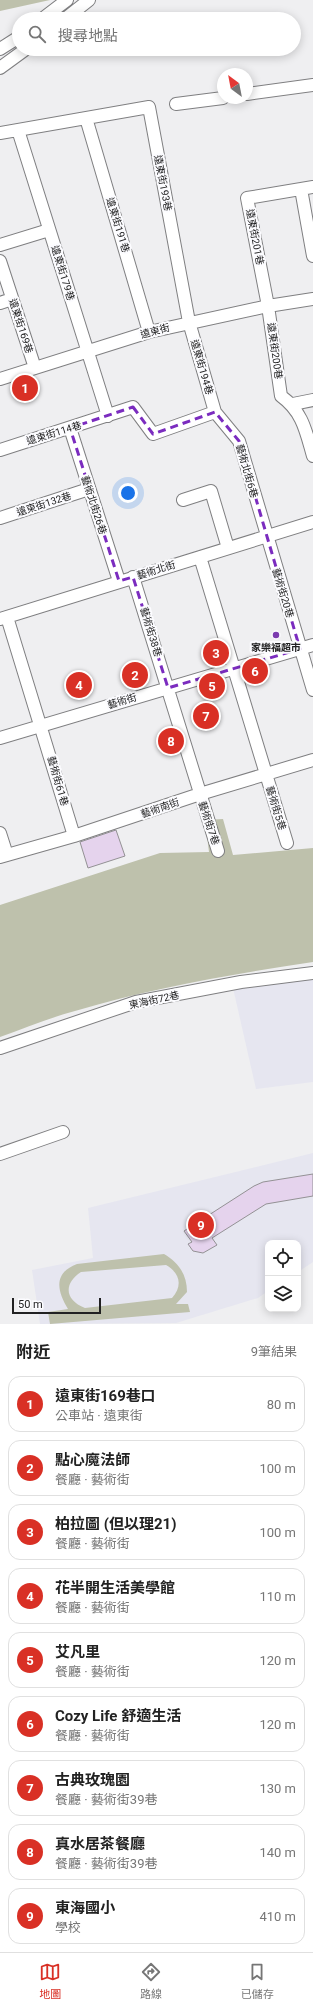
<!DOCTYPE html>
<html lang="zh-TW">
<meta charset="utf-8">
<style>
:root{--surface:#fff;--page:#f2f2f2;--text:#222;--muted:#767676;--line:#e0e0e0;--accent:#d93025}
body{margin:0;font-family:Roboto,"Noto Sans TC",sans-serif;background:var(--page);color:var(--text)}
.controls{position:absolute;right:12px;bottom:12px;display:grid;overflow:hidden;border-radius:8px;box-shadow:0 2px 10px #0003}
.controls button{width:36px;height:36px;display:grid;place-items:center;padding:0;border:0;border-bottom:1px solid var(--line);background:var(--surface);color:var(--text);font:20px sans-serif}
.compass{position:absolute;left:217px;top:68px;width:36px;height:36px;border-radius:50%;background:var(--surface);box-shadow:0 2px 10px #0003;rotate:328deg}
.scale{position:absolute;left:12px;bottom:10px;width:89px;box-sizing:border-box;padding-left:4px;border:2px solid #212122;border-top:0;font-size:11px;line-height:14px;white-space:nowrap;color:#212122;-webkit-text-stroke:3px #fcfcff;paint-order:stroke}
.you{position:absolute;left:128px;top:493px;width:14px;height:14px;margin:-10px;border:3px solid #fff;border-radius:50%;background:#1a73e8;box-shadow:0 0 0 6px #1a73e833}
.badge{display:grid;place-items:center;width:26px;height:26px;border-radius:50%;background:var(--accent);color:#fff;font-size:13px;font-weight:700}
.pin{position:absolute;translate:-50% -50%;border:2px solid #fff;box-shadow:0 1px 4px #0006}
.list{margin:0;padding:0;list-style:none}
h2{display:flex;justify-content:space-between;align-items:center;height:52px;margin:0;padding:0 16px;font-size:17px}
h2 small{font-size:13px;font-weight:400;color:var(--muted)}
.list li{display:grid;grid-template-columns:26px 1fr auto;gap:12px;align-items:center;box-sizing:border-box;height:56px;margin:0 8px 8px;padding:0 8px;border:1px solid var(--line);border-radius:12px}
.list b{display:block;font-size:15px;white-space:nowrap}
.list p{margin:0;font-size:13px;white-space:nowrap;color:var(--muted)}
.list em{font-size:13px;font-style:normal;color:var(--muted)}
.icon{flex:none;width:22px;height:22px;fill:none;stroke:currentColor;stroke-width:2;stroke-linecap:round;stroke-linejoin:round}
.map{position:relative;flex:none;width:313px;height:1324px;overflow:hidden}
.search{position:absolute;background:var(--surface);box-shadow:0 2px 10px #0003;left:12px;right:12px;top:12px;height:44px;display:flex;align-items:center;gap:10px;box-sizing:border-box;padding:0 14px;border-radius:22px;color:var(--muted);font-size:15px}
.sheet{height:628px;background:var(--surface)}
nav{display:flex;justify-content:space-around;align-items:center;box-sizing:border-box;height:56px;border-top:1px solid var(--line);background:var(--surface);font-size:11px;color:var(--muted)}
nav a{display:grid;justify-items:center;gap:2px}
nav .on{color:var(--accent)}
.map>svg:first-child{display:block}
.built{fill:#e6e6f0}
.green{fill:#bec1ac;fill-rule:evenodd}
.building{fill:#e5d3ed;stroke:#939194}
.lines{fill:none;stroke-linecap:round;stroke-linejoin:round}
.minor-casing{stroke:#7f7f81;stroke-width:14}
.minor{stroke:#fff;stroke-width:12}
.marked{fill:none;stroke:#7b2cbf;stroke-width:3;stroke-dasharray:8 5;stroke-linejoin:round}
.poi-dot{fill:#7c3bb0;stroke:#fcfcff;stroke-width:1.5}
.labels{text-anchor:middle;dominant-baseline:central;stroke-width:4;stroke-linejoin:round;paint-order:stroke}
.street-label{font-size:10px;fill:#212122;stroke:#fcfcff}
.poi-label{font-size:10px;font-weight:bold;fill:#212122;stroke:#fcfcff}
</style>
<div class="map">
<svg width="313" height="1324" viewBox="0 0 313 1324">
<rect width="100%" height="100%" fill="#efeff1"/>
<!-- built -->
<path class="built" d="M313,979V1082L256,1089L233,988Z
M313,1153V1262L298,1272V1243H268V1291L258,1298L176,1323L40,1324L32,1270L93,1258L88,1208Z"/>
<!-- green -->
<path class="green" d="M0,0H50L0,11Z
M223,819L233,855L313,848V962C233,974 152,988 75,1011C49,1018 25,1028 0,1037V905L160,853L209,852L205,820Z
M164,1254C178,1262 187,1274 187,1292L176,1304H188L190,1312L50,1324L48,1312L68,1309C57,1291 53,1273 77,1264ZM166,1265C180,1273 183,1286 172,1298L85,1308C65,1300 63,1284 81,1272Z"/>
<!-- building -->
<path class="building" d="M116,830L125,856L88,868L80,842Z
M313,1174V1196L266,1204L212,1238L217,1245L203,1253L193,1251L188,1244L192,1242L184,1231L254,1186L263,1182Z"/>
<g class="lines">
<!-- minor casing -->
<g class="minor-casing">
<path id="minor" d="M42,19L67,0
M65,19L89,0
M0,49L19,37
M0,68L26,49
M247,94L313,85
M176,104L223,98
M86,118L149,332
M18,130L108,416
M0,133L149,107L189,322L215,412L239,441L313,690
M313,187L247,198L268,306L281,396C303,412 306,432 313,456
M301,189L313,256
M0,245L49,230
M0,261L35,368
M0,303L12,299
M0,379L149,332L268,306L313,299
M293,404L313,400
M70,428L119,581
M0,450L133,407L153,434L215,412
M183,500L211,491L228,548
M0,518L89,489
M200,557L287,843
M133,577L218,851
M7,617L74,836
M0,619L313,522
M0,738L313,645
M0,833L7,855
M0,857L74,836L200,794L313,760
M0,1048L136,1002L241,982L313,973
M0,1154L63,1132"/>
</g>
<!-- minor -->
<use href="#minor" class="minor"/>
</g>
<!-- marked area -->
<path class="marked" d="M133,407L153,434L215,412L239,441L300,649L168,688L133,577L119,581L70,428Z"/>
<!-- markers -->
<circle class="poi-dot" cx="276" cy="635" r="4"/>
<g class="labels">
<!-- street labels -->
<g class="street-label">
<text transform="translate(163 183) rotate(79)">遠東街193巷</text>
<text transform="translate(118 225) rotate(73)">遠東街191巷</text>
<text transform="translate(255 237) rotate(79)">遠東街201巷</text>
<text transform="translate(63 273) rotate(73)">遠東街179巷</text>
<text transform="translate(21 326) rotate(72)">遠東街169巷</text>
<text transform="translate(155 331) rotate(-15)">遠東街</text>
<text transform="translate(275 351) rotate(82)">遠東街200巷</text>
<text transform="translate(202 367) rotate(74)">遠東街194巷</text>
<text transform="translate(54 433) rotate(-17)">遠東街114巷</text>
<text transform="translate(247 471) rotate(74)">藝術北街6巷</text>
<text transform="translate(44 504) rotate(-18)">遠東街132巷</text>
<text transform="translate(94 505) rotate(72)">藝術北街26巷</text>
<text transform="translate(156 570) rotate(-17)">藝術北街</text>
<text transform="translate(283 593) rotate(73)">藝術街20巷</text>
<text transform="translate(151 632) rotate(73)">藝術街38巷</text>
<text transform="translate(122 701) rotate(-17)">藝術街</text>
<text transform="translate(58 781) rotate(74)">藝術街61巷</text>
<text transform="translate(160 808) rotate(-19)">藝術南街</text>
<text transform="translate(276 808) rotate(73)">藝術街5巷</text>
<text transform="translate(209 823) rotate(72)">藝術街7巷</text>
<text transform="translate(154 1000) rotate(-12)">東海街72巷</text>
</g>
<!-- poi labels -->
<g class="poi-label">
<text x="276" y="647">家樂福超市</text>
</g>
</g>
</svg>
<div class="controls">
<button><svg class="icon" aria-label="locate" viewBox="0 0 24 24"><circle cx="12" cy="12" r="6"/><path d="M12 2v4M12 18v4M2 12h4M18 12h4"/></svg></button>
<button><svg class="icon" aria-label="layers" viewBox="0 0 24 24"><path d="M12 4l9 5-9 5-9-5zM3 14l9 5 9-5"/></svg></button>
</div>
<svg class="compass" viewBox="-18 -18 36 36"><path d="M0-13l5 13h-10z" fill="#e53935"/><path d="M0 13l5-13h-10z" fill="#767676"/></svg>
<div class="scale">50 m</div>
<div class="you"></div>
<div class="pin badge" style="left:25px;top:388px">1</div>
<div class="pin badge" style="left:135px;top:675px">2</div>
<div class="pin badge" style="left:216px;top:653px">3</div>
<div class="pin badge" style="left:79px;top:685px">4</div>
<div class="pin badge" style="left:212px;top:686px">5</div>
<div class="pin badge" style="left:255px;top:671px">6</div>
<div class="pin badge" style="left:206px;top:716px">7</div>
<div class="pin badge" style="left:171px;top:741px">8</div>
<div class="pin badge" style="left:201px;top:1225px">9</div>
<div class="search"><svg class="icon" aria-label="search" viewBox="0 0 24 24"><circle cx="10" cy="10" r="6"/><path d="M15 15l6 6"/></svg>搜尋地點</div>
</div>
<section class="sheet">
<h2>附近<small>9筆結果</small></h2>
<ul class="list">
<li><span class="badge">1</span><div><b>遠東街169巷口</b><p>公車站 · 遠東街</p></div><em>80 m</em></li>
<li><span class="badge">2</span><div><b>點心魔法師</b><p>餐廳 · 藝術街</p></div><em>100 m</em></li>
<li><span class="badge">3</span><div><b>柏拉圖 (但以理21)</b><p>餐廳 · 藝術街</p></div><em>100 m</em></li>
<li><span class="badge">4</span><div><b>花半開生活美學館</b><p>餐廳 · 藝術街</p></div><em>110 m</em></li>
<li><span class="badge">5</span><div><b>艾凡里</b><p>餐廳 · 藝術街</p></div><em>120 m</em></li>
<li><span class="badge">6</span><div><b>Cozy Life 舒適生活</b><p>餐廳 · 藝術街</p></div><em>120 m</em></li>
<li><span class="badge">7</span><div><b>古典玫瑰園</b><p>餐廳 · 藝術街39巷</p></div><em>130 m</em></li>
<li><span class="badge">8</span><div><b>真水居茶餐廳</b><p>餐廳 · 藝術街39巷</p></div><em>140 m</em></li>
<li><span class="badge">9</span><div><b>東海國小</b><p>學校</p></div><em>410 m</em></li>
</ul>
</section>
<nav>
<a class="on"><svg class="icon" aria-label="map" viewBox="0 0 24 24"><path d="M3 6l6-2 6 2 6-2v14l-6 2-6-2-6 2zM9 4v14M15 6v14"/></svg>地圖</a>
<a><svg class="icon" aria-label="directions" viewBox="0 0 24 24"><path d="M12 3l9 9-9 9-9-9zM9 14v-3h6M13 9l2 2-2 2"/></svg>路線</a>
<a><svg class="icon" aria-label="saved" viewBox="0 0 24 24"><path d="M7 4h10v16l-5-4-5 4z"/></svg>已儲存</a>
</nav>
